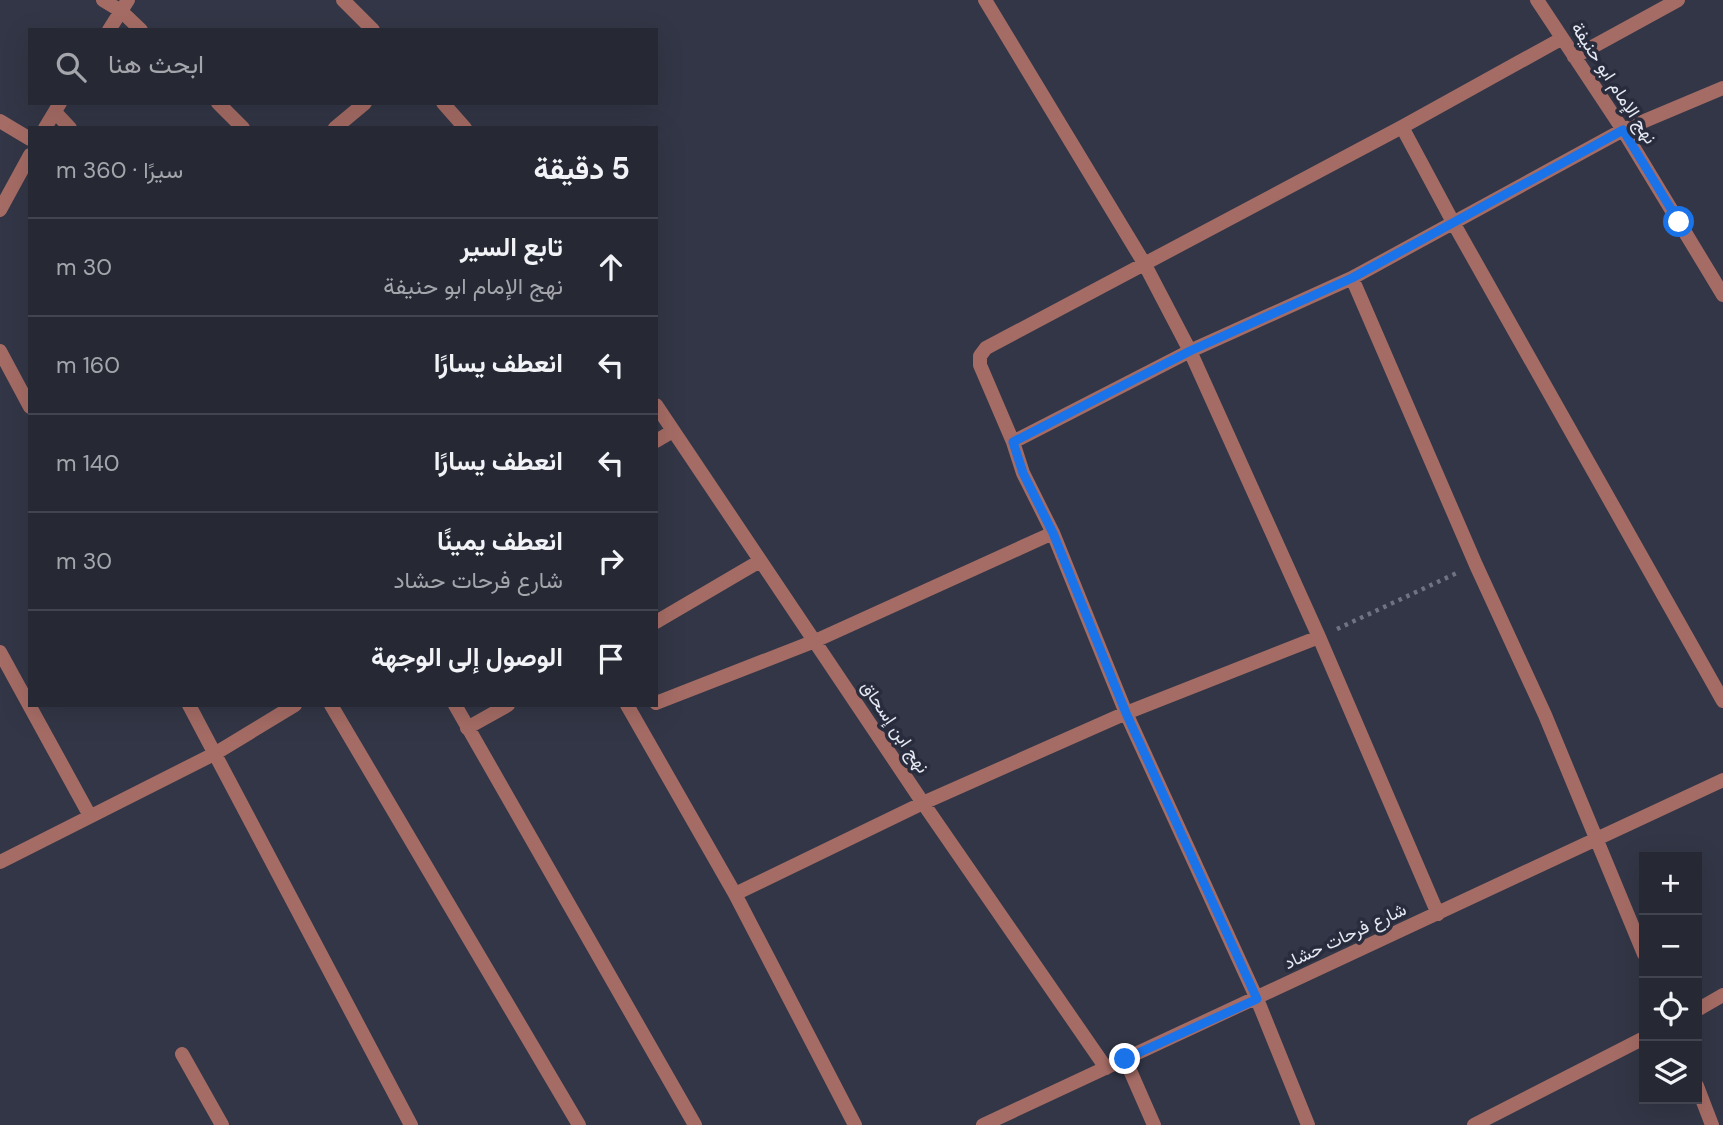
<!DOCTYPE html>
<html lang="ar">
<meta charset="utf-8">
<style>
:root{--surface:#262834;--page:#2e303c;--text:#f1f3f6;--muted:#a4a6ac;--line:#42444f}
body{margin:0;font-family:"DM Sans",Vazirmatn,sans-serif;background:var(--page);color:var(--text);direction:rtl}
.controls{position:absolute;right:21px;bottom:21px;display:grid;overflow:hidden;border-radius:0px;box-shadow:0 7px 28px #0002}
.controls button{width:63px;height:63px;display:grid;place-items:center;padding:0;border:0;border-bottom:2px solid var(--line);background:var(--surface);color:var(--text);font:35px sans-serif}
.stop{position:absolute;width:21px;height:21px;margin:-16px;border:5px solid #1a73e8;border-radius:50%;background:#fff}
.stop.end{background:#1a73e8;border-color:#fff;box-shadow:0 2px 7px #0008}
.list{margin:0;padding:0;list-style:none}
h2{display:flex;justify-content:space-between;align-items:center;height:91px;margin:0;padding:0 28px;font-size:30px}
h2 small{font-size:23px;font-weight:400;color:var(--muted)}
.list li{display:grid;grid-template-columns:46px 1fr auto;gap:21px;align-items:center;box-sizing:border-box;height:98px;padding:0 28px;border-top:2px solid var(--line)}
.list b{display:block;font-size:26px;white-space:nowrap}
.list p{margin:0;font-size:23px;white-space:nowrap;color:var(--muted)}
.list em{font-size:23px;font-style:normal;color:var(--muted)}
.icon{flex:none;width:38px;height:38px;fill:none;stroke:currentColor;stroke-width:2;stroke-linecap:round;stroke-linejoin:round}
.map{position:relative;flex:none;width:1723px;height:1125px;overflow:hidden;direction:ltr}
.search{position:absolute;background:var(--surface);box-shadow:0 7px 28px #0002;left:28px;top:28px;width:630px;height:77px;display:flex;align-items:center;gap:18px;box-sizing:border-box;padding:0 24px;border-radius:0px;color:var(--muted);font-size:26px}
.panel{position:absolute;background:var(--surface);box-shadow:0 7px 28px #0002;left:28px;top:126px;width:630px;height:581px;border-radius:0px;direction:rtl}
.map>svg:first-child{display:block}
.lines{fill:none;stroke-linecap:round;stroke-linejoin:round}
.path{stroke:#707482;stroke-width:4.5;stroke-dasharray:3.5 5;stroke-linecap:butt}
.street{stroke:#a56c65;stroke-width:14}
.route{stroke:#1a73e8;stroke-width:9}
.labels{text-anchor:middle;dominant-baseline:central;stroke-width:7;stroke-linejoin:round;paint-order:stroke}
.street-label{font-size:18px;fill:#e5e9f3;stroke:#282c3c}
</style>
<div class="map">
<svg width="1723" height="1125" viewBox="0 0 1723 1125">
<rect width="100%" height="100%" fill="#323646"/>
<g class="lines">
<!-- path -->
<path class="path" d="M1337,629L1459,572"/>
<!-- street -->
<path class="street" d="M103,0L121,11L141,30
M343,0L373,30
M985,0L1144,263L1190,351L1319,637L1438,914
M1537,0L1623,130L1723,295
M109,30L128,0
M1574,57L1678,0
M218,103L243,128
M443,103L465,128
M55,112L70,128
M0,121L30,139
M1402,127L1454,224L1723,701
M45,128L60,103
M335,128L365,103
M0,210L30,155
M1352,278L1476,565L1545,715L1644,954
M0,351L30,407
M656,405L923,803L1106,1068
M656,441L673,431
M1013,442L1190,351L1352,278L1623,130L1723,88
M656,622L760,561
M0,652L90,816
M656,703L815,641L1053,533
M189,705L411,1125
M331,705L579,1125
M455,705L695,1125
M627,705L735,894L855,1125
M467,728L508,705
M0,862L216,753L295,705
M735,894L923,803L1126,713L1319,637
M1697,1010L1723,995
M182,1054L222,1125
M1125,1059L1154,1125
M1697,1086L1712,1125
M983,1125L1723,780
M1308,1125L1257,999L1126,713L1053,533L1023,473L1013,442L980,365V356L986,348L1402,127L1561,39
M1474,1125L1644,1038"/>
</g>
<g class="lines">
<!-- route -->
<path class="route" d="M1125,1059L1257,999L1126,713L1053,533L1023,473L1013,442L1190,351L1352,278L1623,130L1679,222"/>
</g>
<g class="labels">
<!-- street labels -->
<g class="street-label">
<text transform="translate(1614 83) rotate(57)">نهج الإمام ابو حنيفة</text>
<text transform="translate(895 727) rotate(56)">نهج ابن إسحاق</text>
<text transform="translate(1345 936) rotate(-25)">شارع فرحات حشاد</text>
</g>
</g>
</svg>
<div class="controls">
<button>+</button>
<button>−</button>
<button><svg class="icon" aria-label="locate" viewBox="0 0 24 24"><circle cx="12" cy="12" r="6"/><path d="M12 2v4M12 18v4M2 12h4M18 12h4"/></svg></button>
<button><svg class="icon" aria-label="layers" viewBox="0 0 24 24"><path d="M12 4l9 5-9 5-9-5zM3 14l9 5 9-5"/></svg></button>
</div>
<div class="stop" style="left:1679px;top:222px"></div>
<div class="stop end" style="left:1125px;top:1059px"></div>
<div class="search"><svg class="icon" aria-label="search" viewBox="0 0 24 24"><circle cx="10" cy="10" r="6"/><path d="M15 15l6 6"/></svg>ابحث هنا</div>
<section class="panel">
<h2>5 دقيقة<small>سيرًا · 360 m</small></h2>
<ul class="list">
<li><svg class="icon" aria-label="ahead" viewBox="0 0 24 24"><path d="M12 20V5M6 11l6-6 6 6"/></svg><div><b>تابع السير</b><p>نهج الإمام ابو حنيفة</p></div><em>30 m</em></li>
<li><svg class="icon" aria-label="left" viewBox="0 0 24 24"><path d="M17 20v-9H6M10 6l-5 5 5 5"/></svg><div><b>انعطف يسارًا</b></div><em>160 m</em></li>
<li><svg class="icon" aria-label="left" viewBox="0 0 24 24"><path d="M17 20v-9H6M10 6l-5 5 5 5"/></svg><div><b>انعطف يسارًا</b></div><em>140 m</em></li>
<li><svg class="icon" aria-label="right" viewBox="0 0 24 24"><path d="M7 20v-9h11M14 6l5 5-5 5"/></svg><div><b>انعطف يمينًا</b><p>شارع فرحات حشاد</p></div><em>30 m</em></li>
<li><svg class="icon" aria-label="arrive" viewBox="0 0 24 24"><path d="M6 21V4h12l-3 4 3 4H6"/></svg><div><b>الوصول إلى الوجهة</b></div></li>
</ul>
</section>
</div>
